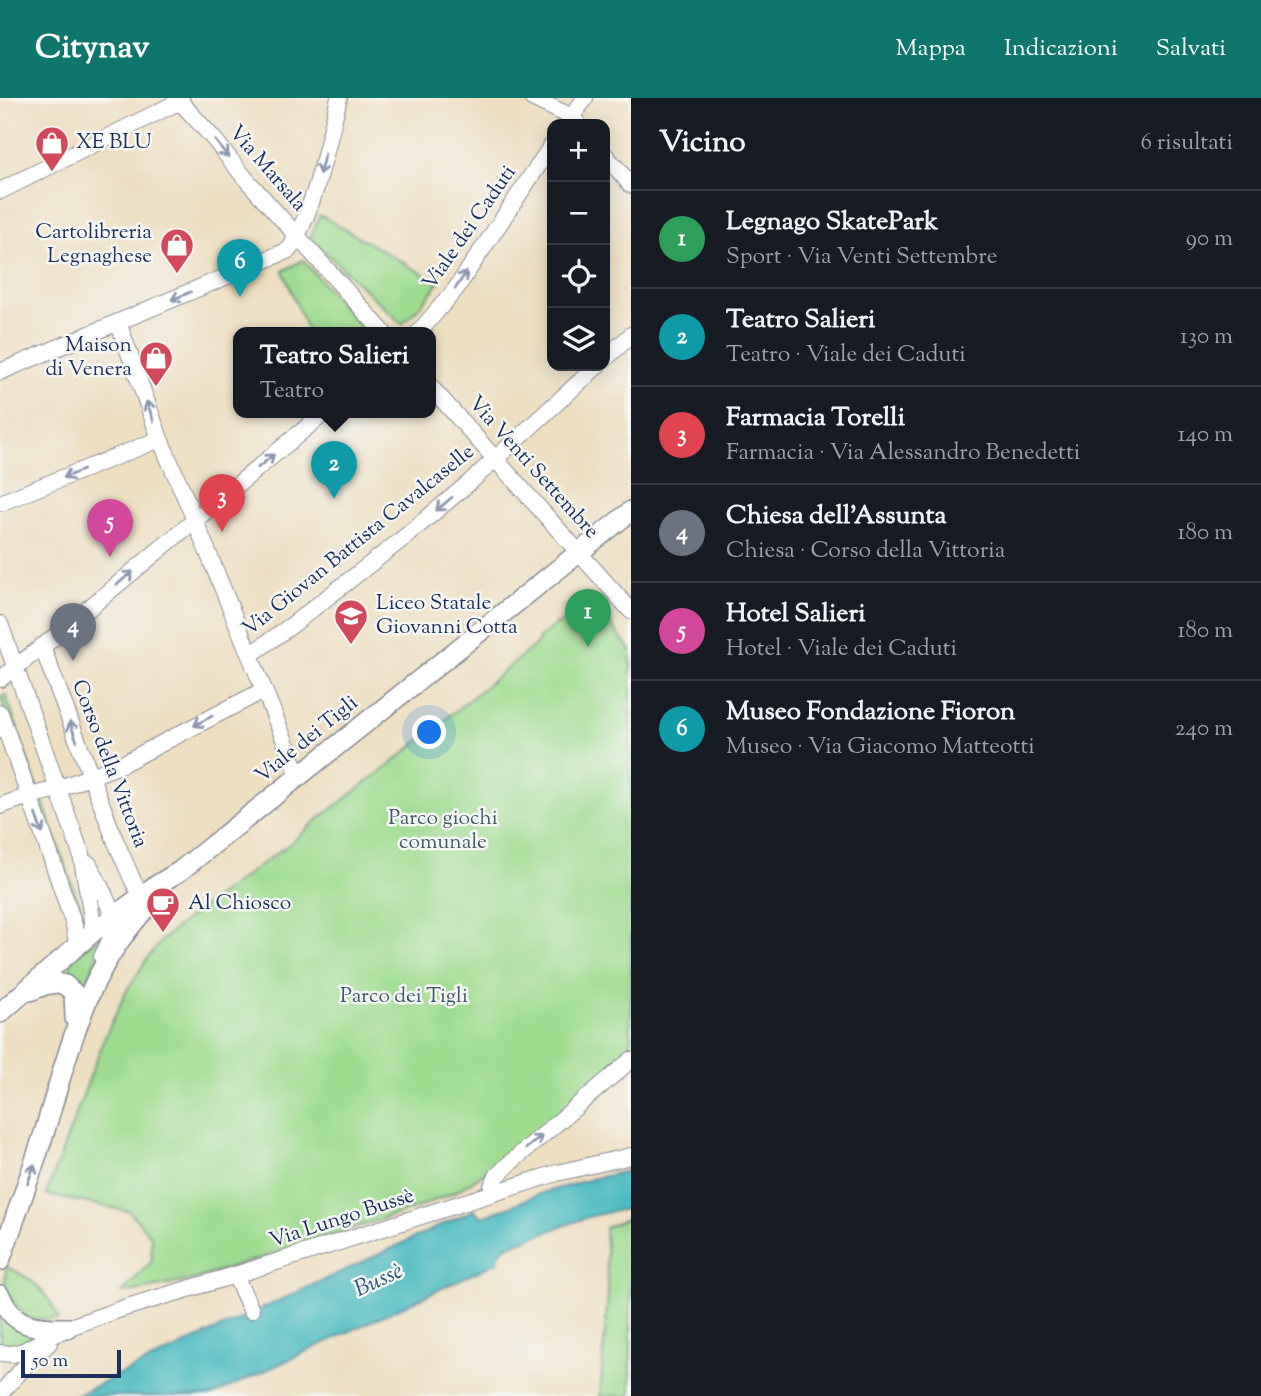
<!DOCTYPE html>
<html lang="it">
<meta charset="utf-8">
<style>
:root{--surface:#171b24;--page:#242831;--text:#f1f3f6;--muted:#9ea1a6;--line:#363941;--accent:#0f766e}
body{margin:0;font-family:"Sorts Mill Goudy",serif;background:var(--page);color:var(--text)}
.controls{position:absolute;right:21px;top:21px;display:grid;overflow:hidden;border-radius:14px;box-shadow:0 4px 18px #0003}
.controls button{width:63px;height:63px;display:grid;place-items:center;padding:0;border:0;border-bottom:2px solid var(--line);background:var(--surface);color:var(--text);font:35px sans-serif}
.scale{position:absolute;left:21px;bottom:18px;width:100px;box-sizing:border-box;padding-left:7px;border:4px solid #1b2f5e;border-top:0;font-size:19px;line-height:24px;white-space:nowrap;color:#1b2f5e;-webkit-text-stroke:5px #f6f6f2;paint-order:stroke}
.you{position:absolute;left:430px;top:635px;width:24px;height:24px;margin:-18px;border:5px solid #fff;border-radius:50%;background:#1a73e8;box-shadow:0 0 0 10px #1a73e833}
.badge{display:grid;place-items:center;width:46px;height:46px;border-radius:50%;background:var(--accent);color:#fff;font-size:23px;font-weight:700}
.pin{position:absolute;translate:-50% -58px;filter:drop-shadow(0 2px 4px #0008)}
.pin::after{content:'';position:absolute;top:37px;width:24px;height:21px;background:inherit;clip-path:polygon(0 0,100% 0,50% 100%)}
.popup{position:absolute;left:233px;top:229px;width:203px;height:91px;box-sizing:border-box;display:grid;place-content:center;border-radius:14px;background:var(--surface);filter:drop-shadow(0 2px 5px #0005);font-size:23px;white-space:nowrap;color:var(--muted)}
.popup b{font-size:26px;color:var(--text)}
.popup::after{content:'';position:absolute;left:50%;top:100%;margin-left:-14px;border:14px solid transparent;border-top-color:var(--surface)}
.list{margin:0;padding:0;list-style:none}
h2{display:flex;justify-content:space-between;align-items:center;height:91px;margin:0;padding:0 28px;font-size:30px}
h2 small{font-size:23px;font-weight:400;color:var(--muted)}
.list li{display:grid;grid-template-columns:46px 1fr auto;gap:21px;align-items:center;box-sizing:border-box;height:98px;padding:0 28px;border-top:2px solid var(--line)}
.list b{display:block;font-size:26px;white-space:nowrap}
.list p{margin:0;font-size:23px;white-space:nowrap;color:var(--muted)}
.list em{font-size:23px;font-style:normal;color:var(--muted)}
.icon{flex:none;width:38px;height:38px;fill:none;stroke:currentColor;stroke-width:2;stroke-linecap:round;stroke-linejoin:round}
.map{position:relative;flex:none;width:631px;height:1298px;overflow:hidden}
header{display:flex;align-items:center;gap:42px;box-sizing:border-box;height:98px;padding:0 35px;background:var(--accent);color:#fff}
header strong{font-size:33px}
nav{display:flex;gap:38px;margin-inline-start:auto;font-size:24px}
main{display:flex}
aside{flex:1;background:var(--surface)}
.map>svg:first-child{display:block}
.green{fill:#9fdc90;stroke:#5d8677;stroke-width:2}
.water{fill:#4bbac1;stroke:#337490;stroke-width:2}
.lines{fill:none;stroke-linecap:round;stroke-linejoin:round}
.minor-casing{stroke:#848790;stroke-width:18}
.tertiary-casing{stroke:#848790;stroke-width:22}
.minor{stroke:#fff;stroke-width:16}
.tertiary{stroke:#fff;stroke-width:19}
.oneway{stroke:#8d97ae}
.labels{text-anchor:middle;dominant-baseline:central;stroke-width:5;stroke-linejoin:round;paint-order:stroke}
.poi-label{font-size:21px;fill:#1b2f5e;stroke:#f6f6f2;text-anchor:start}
.street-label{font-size:21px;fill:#1b2f5e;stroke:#f6f6f2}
.park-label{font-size:21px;fill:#3c5a6a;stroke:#f6f6f2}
.water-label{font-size:23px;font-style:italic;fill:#29597c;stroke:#f6f6f2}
</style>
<header>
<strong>Citynav</strong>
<nav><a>Mappa</a><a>Indicazioni</a><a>Salvati</a></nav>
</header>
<main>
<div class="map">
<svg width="631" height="1298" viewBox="0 0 631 1298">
<rect width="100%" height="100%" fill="#f6f6f2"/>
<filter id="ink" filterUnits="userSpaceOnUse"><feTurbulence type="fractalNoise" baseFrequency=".0143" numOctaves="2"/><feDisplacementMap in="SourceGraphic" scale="14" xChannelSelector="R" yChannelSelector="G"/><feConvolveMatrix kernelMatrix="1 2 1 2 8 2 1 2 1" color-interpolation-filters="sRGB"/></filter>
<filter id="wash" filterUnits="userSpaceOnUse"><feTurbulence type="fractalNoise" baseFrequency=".00686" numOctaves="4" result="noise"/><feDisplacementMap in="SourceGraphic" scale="28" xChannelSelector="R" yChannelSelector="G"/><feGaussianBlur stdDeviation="1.57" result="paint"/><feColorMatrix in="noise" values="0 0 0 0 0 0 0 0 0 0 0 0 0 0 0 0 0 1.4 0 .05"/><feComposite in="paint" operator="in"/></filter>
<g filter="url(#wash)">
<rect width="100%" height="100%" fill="#eedfc1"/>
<!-- green -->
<path class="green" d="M320,117L439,185L421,207L402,226L310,140Z
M303,162L366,235H308L283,173Z
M589,500L631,552V957L498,1070L493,1069L457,1093L416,1110L189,1183L122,1195L152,1163L151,1138L129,1113L46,1097L104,941L126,894L147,861L163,841L196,814L292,744L316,723L391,666L539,544L538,541L556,526L558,527Z
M6,597L37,689L31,690L1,599Z
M42,702L86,825L81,830L36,704Z
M108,833L92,870L82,902L78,884L70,879L71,860Z
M631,1119V1298H600L608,1197L605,1130Z
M7,1169C34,1181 47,1194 59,1221H28C13,1202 0,1195 7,1169Z
M0,1212L36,1237C26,1245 14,1254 0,1247Z"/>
<!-- water -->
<path class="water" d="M631,1072V1110L591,1118L505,1149L499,1156L498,1164L211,1298H74L474,1112L481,1118H486L542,1095L591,1081Z"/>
</g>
<g filter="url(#ink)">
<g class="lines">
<!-- minor casing -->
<g class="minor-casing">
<path id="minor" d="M177,0L213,40L245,80L384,235
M532,0L572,19L578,26
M567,26L585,0
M605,57L631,87
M0,93L180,3L181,0
M118,224L160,341L189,408L295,668L301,676
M418,235L455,192L552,47
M605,261L631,237
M0,274L289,152C315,111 327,48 339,0
M430,288L631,513
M0,405L160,341
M0,526L81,756L91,814L93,834
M42,548L115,742L133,783L141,798
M250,557L292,527L406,438L470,384L597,268
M0,581L47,545L324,315
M0,615L52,762L74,827L76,840L80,845
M0,708L29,698L58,691L122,666L264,592
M89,766C96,780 115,814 114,828C113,838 106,850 102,859
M494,1094L492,1088L497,1078L510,1065L631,962
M235,1177L251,1212
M0,1255L13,1256L23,1253L67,1230L124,1210L235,1177L557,1075L631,1058
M0,1296L27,1266L49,1245"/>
</g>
<!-- tertiary casing -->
<g class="tertiary-casing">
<path id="tertiary" d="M30,893L45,887L57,885L65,887L74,895L75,921
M0,915L93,834L152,790L180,773L631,413
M0,1163C15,1120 31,1076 45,1032C59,985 72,936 92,891C108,856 132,823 160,796
M0,1197C13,1230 36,1230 67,1230"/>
</g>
<!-- minor -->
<use href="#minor" class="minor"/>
<!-- tertiary -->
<use href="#tertiary" class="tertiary"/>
</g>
<!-- one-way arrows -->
<defs><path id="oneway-shaft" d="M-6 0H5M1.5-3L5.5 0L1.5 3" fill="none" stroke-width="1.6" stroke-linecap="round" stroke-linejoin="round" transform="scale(1.75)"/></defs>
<g class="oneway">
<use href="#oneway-shaft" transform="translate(222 51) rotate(51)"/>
<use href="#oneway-shaft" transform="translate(322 66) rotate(105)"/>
<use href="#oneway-shaft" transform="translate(461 182) rotate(-56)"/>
<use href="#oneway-shaft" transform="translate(181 198) rotate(157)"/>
<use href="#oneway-shaft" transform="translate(150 313) rotate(-110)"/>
<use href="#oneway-shaft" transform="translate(266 363) rotate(-39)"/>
<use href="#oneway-shaft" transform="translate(73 376) rotate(158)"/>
<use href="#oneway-shaft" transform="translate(444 406) rotate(140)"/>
<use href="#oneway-shaft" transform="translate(125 480) rotate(-40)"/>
<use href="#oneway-shaft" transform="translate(203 623) rotate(152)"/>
<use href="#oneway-shaft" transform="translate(73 633) rotate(-111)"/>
<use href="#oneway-shaft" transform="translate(39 726) rotate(70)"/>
<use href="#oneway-shaft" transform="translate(534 1044) rotate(-40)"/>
<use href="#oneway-shaft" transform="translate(31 1076) rotate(-71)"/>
</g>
</g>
<!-- icons -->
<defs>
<g id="shop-pin" transform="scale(1.75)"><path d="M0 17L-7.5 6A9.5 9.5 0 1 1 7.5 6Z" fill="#d1495b" stroke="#f6f6f2"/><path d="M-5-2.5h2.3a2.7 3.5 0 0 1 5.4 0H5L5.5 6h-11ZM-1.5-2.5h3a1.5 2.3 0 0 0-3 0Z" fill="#fff"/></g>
<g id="school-pin" transform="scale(1.75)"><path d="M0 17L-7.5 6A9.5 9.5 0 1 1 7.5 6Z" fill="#d1495b" stroke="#f6f6f2"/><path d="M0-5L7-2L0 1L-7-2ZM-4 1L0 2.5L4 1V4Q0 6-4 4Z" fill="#fff"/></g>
<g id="cafe-pin" transform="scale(1.75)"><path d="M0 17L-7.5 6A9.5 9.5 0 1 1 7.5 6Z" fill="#d1495b" stroke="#f6f6f2"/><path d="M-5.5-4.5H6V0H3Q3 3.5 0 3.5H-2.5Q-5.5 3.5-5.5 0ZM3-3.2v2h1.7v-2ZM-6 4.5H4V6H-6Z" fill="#fff"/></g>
</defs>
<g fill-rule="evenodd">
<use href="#shop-pin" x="52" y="45"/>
<use href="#shop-pin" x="177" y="147"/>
<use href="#shop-pin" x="156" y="260"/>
<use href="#school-pin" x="351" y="518"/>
<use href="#cafe-pin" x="163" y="806"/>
</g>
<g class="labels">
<!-- poi labels -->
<g class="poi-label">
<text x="76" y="45">XE BLU</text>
<text x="152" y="135" text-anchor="end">Cartolibreria<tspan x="152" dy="24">Legnaghese</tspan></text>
<text x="132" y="248" text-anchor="end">Maison<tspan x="132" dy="24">di Venera</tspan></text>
<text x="376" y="506">Liceo Statale<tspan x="376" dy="24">Giovanni Cotta</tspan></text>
<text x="188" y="806">Al Chiosco</text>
</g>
<!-- street labels -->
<g class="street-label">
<text transform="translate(267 71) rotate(49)">Via Marsala</text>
<text transform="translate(470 130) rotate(-55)">Viale dei Caduti</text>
<text transform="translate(533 370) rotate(48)">Via Venti Settembre</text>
<text transform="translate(359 443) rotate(-39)">Via Giovan Battista Cavalcaselle</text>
<text transform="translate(307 642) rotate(-39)">Viale dei Tigli</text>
<text transform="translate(109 666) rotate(69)">Corso della Vittoria</text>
<text transform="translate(342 1121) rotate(-18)">Via Lungo Bussè</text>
</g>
<!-- park labels -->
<g class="park-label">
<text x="443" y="721">Parco giochi<tspan x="443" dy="24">comunale</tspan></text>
<text x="404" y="899">Parco dei Tigli</text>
</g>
<!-- water labels -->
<g class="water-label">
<text transform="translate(379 1183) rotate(-25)">Bussè</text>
</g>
</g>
</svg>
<div class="controls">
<button>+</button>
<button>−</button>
<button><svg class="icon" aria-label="locate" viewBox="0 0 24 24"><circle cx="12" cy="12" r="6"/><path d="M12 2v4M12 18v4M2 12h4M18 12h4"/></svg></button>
<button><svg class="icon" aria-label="layers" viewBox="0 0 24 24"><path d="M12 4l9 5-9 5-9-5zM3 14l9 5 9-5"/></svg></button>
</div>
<div class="scale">50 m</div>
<div class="you"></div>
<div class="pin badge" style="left:588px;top:549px;background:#2e9e5b">1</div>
<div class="pin badge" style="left:334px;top:401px;background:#0f9aa8">2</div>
<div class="popup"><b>Teatro Salieri</b>Teatro</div>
<div class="pin badge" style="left:222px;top:434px;background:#e0444e">3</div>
<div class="pin badge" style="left:73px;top:563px;background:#6b7280">4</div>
<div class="pin badge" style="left:110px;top:459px;background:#d1479c">5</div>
<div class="pin badge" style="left:240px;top:199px;background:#0f9aa8">6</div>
</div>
<aside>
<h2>Vicino<small>6 risultati</small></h2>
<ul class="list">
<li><span class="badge" style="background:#2e9e5b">1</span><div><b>Legnago SkatePark</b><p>Sport · Via Venti Settembre</p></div><em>90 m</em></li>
<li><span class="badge" style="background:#0f9aa8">2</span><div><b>Teatro Salieri</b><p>Teatro · Viale dei Caduti</p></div><em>130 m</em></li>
<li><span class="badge" style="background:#e0444e">3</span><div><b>Farmacia Torelli</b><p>Farmacia · Via Alessandro Benedetti</p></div><em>140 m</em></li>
<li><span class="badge" style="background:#6b7280">4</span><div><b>Chiesa dell'Assunta</b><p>Chiesa · Corso della Vittoria</p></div><em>180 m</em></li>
<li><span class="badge" style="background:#d1479c">5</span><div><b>Hotel Salieri</b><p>Hotel · Viale dei Caduti</p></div><em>180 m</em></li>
<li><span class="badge" style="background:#0f9aa8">6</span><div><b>Museo Fondazione Fioron</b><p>Museo · Via Giacomo Matteotti</p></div><em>240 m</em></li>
</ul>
</aside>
</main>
